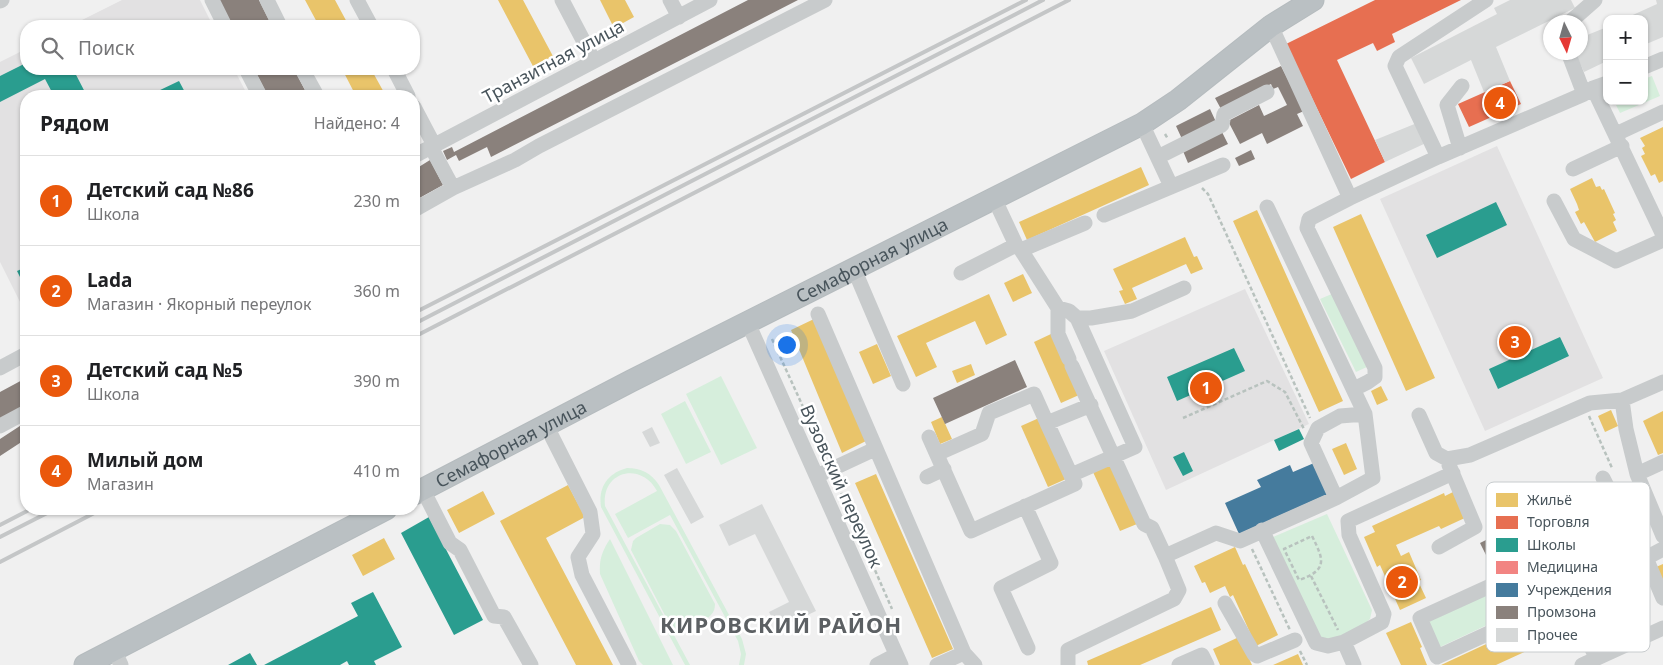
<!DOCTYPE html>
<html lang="ru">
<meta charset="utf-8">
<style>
:root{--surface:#fff;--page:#f2f2f2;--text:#202124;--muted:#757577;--line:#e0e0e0;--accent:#ea580c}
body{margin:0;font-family:"Noto Sans",sans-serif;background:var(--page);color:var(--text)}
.controls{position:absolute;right:15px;top:15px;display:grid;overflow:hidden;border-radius:10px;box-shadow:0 1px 4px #0004}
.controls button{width:45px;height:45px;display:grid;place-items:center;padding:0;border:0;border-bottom:1px solid var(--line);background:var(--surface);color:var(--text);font:25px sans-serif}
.compass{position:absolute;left:1543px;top:15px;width:45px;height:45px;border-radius:50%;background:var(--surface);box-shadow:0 1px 4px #0004;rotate:175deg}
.you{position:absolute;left:786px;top:344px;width:18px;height:18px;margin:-12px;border:4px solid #fff;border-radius:50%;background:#1a73e8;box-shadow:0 0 0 8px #1a73e833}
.badge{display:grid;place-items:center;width:32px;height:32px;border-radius:50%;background:var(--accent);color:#fff;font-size:16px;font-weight:700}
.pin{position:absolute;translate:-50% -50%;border:2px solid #fff;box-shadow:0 1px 5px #0006}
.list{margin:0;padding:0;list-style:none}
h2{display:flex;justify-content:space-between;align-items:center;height:65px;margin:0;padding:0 20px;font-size:21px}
h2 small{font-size:16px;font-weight:400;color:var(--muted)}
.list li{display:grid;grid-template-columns:32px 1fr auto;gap:15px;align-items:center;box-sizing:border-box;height:90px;padding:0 20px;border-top:1px solid var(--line)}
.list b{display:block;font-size:19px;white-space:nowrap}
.list p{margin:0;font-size:16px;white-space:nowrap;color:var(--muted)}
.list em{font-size:16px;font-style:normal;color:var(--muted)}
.icon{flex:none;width:28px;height:28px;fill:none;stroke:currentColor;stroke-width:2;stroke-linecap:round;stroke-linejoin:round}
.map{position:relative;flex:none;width:1663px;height:665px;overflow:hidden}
.search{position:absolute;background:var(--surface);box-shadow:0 1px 4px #0004;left:20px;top:20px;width:400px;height:55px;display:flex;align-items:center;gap:12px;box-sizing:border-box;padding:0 18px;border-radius:20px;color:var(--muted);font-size:19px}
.panel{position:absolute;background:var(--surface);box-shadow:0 1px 4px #0004;left:20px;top:90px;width:400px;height:425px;border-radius:20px}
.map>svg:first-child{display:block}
.education{fill:#e2e1e2}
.green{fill:#d6eedc}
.homes{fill:#e9c46a}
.shops{fill:#e76f51}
.schools{fill:#2a9d8f}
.public{fill:#457b9d}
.industry{fill:#8a817c}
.building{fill:#d6d8d8}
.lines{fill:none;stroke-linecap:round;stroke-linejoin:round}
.highway-casing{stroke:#b5bbbe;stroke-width:23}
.path{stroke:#b8c2be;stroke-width:2.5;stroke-dasharray:4 2.5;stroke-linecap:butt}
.minor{stroke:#c8cbcc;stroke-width:15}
.highway{stroke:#bac0c3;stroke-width:21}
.rail{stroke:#c4c6c7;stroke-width:4}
.labels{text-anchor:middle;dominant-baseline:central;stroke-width:5;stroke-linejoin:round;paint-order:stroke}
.street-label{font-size:18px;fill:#48545b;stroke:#fff}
.district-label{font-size:22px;font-weight:bold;letter-spacing:1px;fill:#5c6063;stroke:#fff}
.key{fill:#fff;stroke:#c8ccce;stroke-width:1}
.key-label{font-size:14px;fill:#48545b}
</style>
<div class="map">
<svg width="1663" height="665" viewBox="0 0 1663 665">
<rect width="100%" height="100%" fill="#f0f0f0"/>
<!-- education -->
<path class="education" d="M122,0H200L213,26H70Z
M26,49V69H234L248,96H26V314L0,262V62Z
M1497,146L1603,378L1485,431L1380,199Z
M1245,289L1309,424L1166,490L1104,351Z"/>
<!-- green -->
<path class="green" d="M1652,76L1660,96L1620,113L1614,101H1644V79Z
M1334,293L1369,366L1356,372L1320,299Z
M721,376L757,448L721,465L686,394Z
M685,401L711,452L686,464L661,414Z
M627,468C641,468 651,473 659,485L742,639L746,654L744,665H739L741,654L738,641L670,515L628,538L615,514L657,491C641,461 601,471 605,506L690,665H685L601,507C598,487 608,473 627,468Z
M1327,514L1372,610L1370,619C1357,630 1339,643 1320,637L1273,537Z
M660,524L670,525L676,531L715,604C715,608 714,612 711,615C704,622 685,631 676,629L669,623L631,550L633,541L636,538Z
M610,539L673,665H643L639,661L600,574C599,560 602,551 610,539Z
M1521,579L1532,604L1440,647L1428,622Z"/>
<!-- homes -->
<path class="homes" d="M305,0H335L349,26H319Z
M498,0H523L555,60L535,70Z
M600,0H625L634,17L614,28Z
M342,69H371L386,96H356Z
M1663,127V181L1659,183L1655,174L1651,176L1641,156L1645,154L1642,148L1645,146L1640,138Z
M1141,167L1149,185L1027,240L1019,222Z
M1592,178L1596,187L1600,186L1602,190L1604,189L1615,213L1613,214L1616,220L1613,222L1617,231L1595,242L1584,222L1581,224L1575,212L1579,210L1577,204L1570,189Z
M1257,210L1343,401L1319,412L1233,221Z
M1361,214L1435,378L1406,391L1333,227Z
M1185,237L1194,257L1197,256L1203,269L1191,274L1186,264L1132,288L1137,299L1125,304L1119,291L1123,290L1113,269Z
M1023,274L1032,293L1013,302L1004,283Z
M989,294L1007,335L986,345L975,321L926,343L937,367L916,377L897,336Z
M814,319L866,441L842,453L791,330Z
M1051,334L1079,395L1061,403L1034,342Z
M877,344L891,376L873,384L859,352Z
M971,364L975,375L957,383L952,371Z
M1381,386L1388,400L1377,405L1371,391Z
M1611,410L1618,426L1605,432L1598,416Z
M1663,411V453L1658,455L1643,421Z
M942,417L952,439L940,444L931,422Z
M1039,418L1066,479L1048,487L1021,426Z
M1346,443L1357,469L1344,475L1332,449Z
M1110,465L1137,524L1120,531L1093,472Z
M876,474L953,649L932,658L855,483Z
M568,485L585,517L546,538L613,665H576L500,521Z
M483,491L495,514L459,533L447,510Z
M1455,491L1467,517L1441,529L1439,526L1396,545L1401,556L1409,552L1421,580L1418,581L1426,598L1400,610L1380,565L1377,567L1364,537L1375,532L1372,526L1444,493L1445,496Z
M384,538L395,559L363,576L352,555Z
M1235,547L1243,565L1245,564L1278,635L1256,646L1233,595L1230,597L1225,586L1210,593L1205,582L1202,583L1194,566Z
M1663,564V583L1656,567Z
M1211,607L1221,630L1140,665H1088L1087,661Z
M1566,607L1576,628L1496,665H1441Z
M1411,622L1422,647L1420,648L1427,665H1401L1386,633Z
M1239,637L1252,665H1220L1213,649Z
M1298,654L1303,665H1273Z"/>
<!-- shops -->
<path class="shops" d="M1375,0H1461L1392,34L1395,42L1377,51L1373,43L1337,60L1385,162L1351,179L1286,44Z
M1510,81L1521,104L1469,127L1458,104Z"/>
<!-- schools -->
<path class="schools" d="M26,63V69H73L87,96H54L45,79L0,102V76Z
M179,81L187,96H161L158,91Z
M1496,202L1507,225L1437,258L1426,235Z
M26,267V289L17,271Z
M1560,337L1569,356L1498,389L1489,369Z
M1234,348L1245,371L1177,401L1167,377Z
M1299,429L1304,439L1279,451L1274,440Z
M1184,452L1193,471L1183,476L1173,457Z
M429,517L483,620L454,635L401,533Z
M373,592L402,647L374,661L376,665H349L347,661L340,665H264L358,616L351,603Z
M250,653L257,665H228Z"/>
<!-- public -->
<path class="public" d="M1314,463L1328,494L1239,534L1225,503L1261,487L1257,480L1290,465L1293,472Z"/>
<!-- industry -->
<path class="industry" d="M219,0H259L272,26H233Z
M748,0H798L491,157L487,147L459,161L456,155L447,160L443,151L452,147L454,152Z
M1281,66L1304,111L1297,114L1303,126L1267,144L1262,133L1240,144L1228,121L1259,105L1264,116L1287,105L1278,87L1273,89L1271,84L1221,109L1215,98Z
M254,69H294L308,96H268Z
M1210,109L1216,122L1182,139L1176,126Z
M1222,132L1228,144L1188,163L1183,151Z
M1251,150L1255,159L1239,166L1235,158Z
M430,160L443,185L414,201V190L416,188L414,184V170Z
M1015,360L1027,387L945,424L933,398Z
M26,378V405L0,419V392Z
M26,422V439L0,456V439Z
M1518,524L1525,539L1487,557L1480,543Z"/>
<!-- building -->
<path class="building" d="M1510,0H1571L1575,8L1496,47L1510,81L1484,92L1471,60L1424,84L1411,58L1497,14L1494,8Z
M1656,0H1663V37L1644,45V19H1624L1657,4Z
M1607,27V61L1584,72L1575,52H1580V38Z
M1417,123L1426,143L1385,162L1375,140Z
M652,427L660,443L650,447L642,432Z
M677,468L704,517L691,524L664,475Z
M762,504L816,611L778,629L769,612L789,602L755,534L729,546L719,525Z"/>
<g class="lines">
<!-- highway casing -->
<g class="highway-casing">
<g id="highway">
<path id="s1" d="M414,494L631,381L1142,124L1178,100L1271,26L1313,0"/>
<path d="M85,665L386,509"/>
</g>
</g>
<!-- path -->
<path class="path" d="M1165,134L1168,139
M1202,188L1208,194L1310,418
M772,339L826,457
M1589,416L1612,468
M1183,418L1267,381L1285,392L1304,429
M836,481L892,609
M1312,536C1324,560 1328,570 1299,580L1284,549Z
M1252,549L1290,630
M1311,576L1338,630
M1300,651L1307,665"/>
<!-- minor -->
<path class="minor" d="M212,0L225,26
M267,0L280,26
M357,0L371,26
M562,0L594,61
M670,0L679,17
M0,1L2,0
M1570,22L1595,0
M1271,26L1350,198L1438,157L1584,94L1593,88L1607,83
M1568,52L1584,94
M1644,67L1663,59
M246,69L260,96
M302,69L317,96
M394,69L408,96
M1593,88L1663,235
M414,107L434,145
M1142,124L1171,186
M1616,134L1663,112
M431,147L453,188L515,160L539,146L825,0
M1460,148L1447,105L1462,86
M414,156L710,0
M1158,157L1222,125L1224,114L1267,92
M1438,157L1395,66L1399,57L1486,0
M1573,169L1622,146
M994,198L1016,245L1021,250L1085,223
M1350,198L1309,219L1307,228L1375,368V377L1368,382L1354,389
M1554,201L1574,239L1616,261L1663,240
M414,210L453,188
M1104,215L1223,165
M1021,250L1058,308V334L1069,359
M854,269L903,384
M961,273L1016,245
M1058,308L1069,311L1077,318L1135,447L1071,475
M818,314L964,653L975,665
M1077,318H1091L1132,311L1184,288
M748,323L901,665
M0,368L26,354
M1622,400L1663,382
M1419,415L1436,453L1447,459L1470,455L1590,403L1622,400L1626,429L1637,474L1663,536
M546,425L590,512L593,534L578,557L582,575L629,665
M0,426L26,412
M929,437L971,531L1075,484L1047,423
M937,454L982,434L989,413L1034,394L1047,423L1091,405
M1637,474L1663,462
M817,476L875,449
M927,477L944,469
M1603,478L1630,532L1646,558
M423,490L450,543L460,550L494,616L504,617L531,665
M1336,498L1311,443L1318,428L1340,416L1365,414
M1025,506L1051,563L1001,588L1028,648
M1262,530L1316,643L1328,646L1344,642L1382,622L1384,614L1349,535L1348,521L1453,473
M1439,547L1475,527L1449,465
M1663,549L1646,558L1663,598
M1165,556L1216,533L1240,541L1336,498L1373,478L1365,414L1267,207
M1225,603L1254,654L1257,656L1295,640
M1547,606L1530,568L1420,618L1437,657L1569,596L1596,658
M1344,642L1354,665
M114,650L121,665
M877,665L896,655
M937,665L964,653
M1068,665V650L1174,599L1179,590L1165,556L1152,528L1144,524L1072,366
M1179,665L1202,655L1207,665
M1582,665L1663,628"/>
<!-- highway -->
<use href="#highway" class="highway"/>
<!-- rail -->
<path class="rail" d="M414,313L1026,0
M414,324L1043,0
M414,337L1069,0
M0,525L31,509
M0,537L55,509
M0,562L102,509"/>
</g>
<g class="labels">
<!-- street labels -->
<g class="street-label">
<text transform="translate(553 61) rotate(-28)">Транзитная улица</text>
<text stroke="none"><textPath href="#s1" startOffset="514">Семафорная улица</textPath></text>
<text stroke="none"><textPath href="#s1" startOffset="109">Семафорная улица</textPath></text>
<text transform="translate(842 486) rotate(66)">Вузовский переулок</text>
</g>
<!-- district labels -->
<g class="district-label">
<text x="781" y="624">КИРОВСКИЙ РАЙОН</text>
</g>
</g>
<!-- legend -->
<rect x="1486" y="482" width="164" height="170" rx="8" class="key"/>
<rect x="1496" y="493" width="22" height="14" fill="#e9c46a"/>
<rect x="1496" y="516" width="22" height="13" fill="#e76f51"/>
<rect x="1496" y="538" width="22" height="14" fill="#2a9d8f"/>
<rect x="1496" y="561" width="22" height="13" fill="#f28482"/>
<rect x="1496" y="583" width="22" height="14" fill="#457b9d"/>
<rect x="1496" y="606" width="22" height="13" fill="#8a817c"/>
<rect x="1496" y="628" width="22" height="14" fill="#d6d8d8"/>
<g class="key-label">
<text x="1527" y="505">Жильё</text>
<text x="1527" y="527">Торговля</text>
<text x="1527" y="550">Школы</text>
<text x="1527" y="572">Медицина</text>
<text x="1527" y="595">Учреждения</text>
<text x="1527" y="617">Промзона</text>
<text x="1527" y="640">Прочее</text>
</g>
</svg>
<div class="controls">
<button>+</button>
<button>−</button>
</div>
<svg class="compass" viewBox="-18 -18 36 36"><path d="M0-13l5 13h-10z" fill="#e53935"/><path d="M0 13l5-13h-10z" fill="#757577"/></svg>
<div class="you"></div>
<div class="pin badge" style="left:1206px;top:388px">1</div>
<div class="pin badge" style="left:1402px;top:582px">2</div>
<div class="pin badge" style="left:1515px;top:342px">3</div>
<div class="pin badge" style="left:1500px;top:103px">4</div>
<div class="search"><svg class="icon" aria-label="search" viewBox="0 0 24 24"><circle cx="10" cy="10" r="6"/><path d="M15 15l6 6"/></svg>Поиск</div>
<section class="panel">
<h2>Рядом<small>Найдено: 4</small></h2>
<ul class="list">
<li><span class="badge">1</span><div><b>Детский сад №86</b><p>Школа</p></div><em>230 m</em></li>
<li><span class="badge">2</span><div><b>Lada</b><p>Магазин · Якорный переулок</p></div><em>360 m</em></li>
<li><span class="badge">3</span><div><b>Детский сад №5</b><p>Школа</p></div><em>390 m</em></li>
<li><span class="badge">4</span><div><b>Милый дом</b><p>Магазин</p></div><em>410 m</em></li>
</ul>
</section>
</div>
